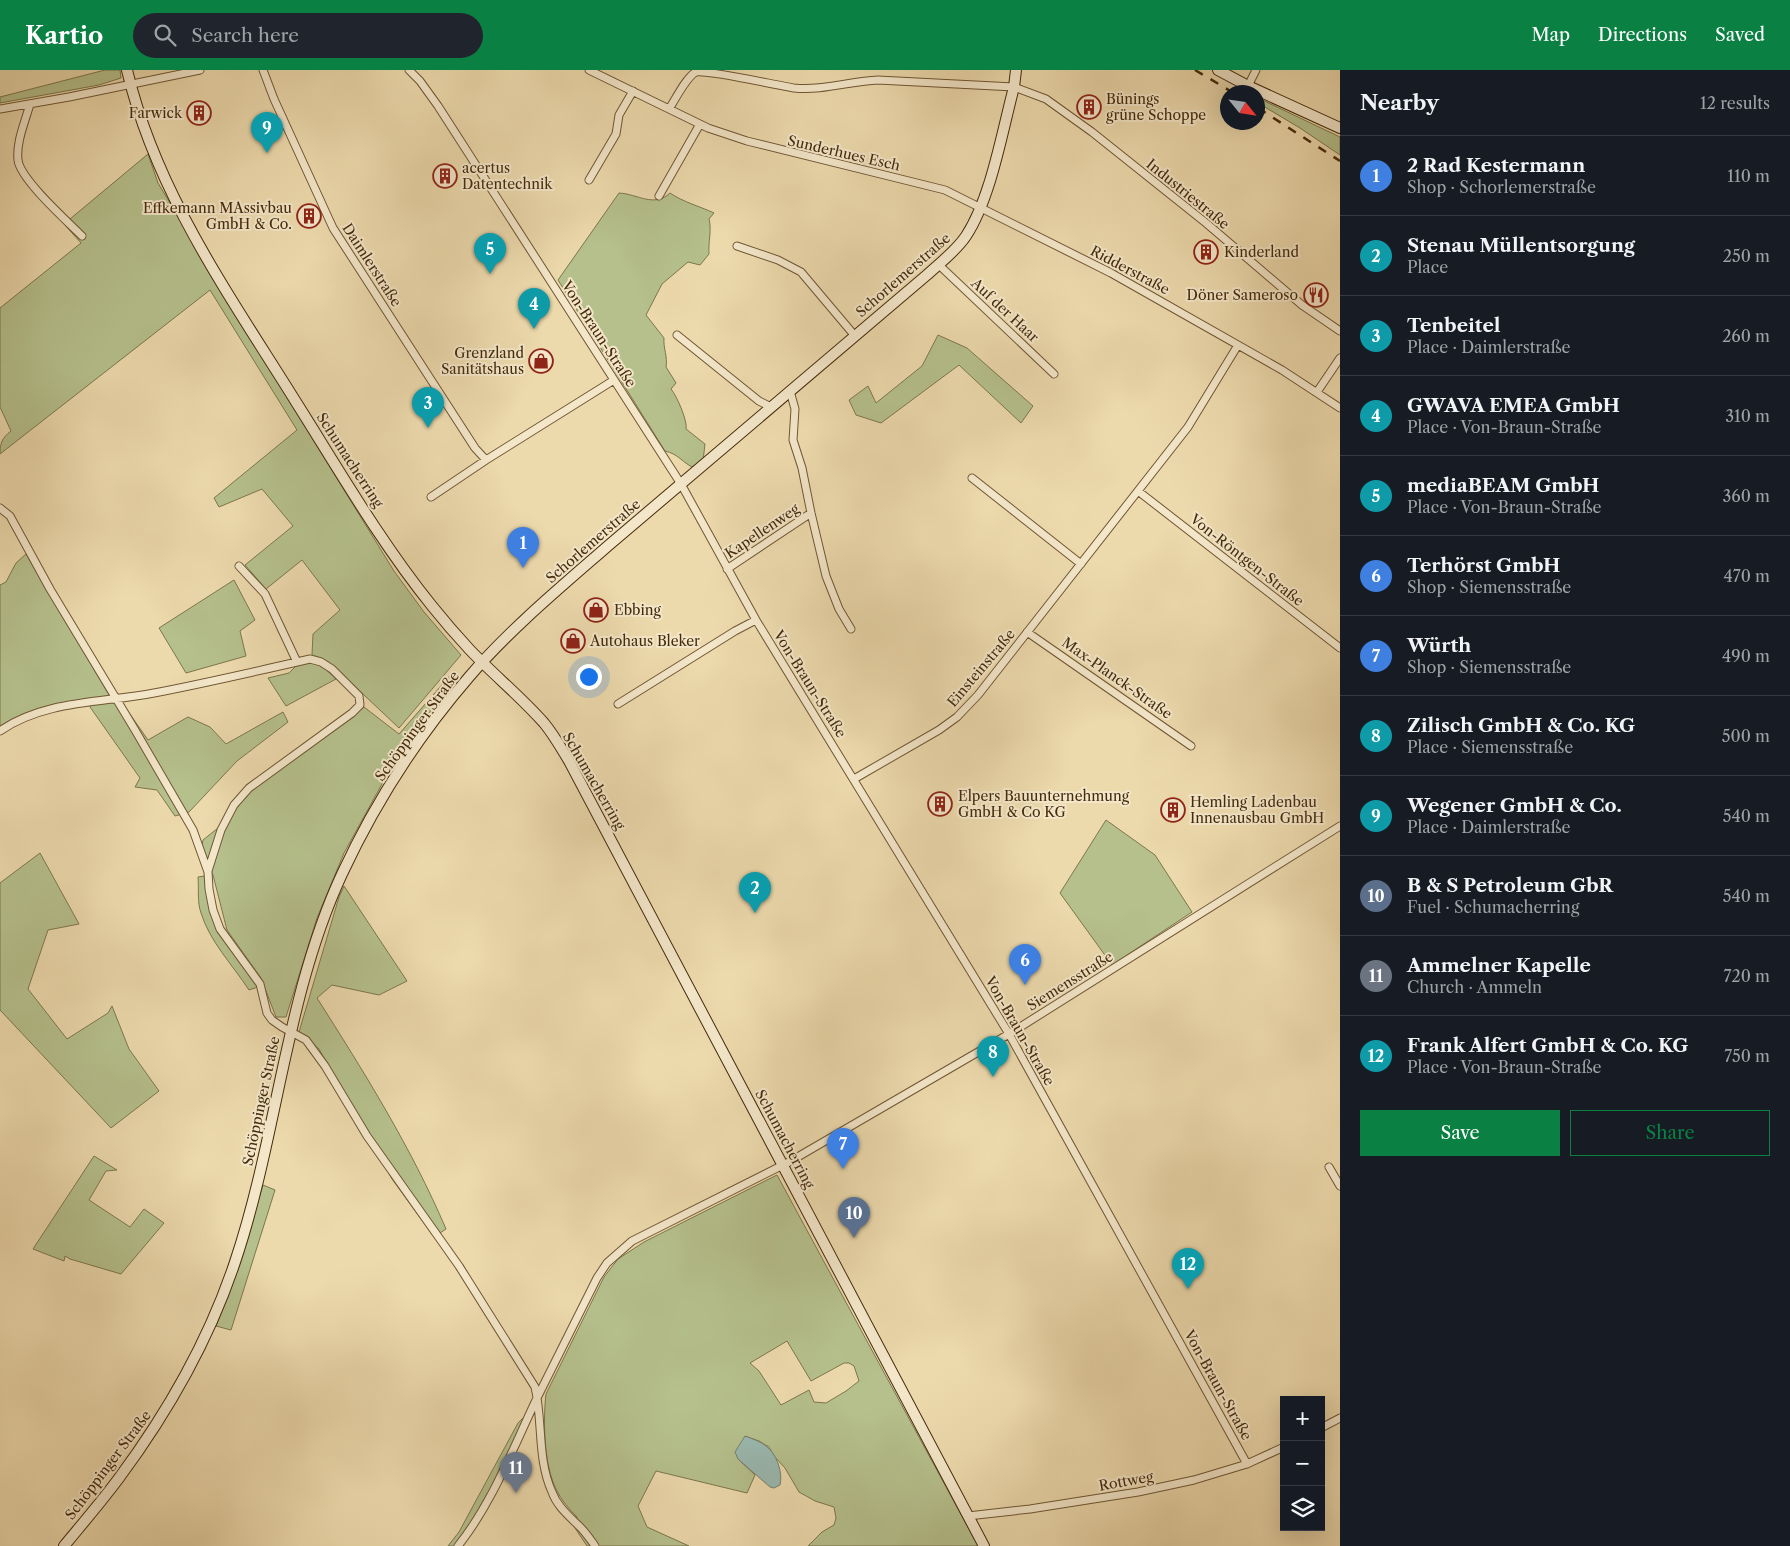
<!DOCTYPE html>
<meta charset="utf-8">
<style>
:root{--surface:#171b24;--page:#20242c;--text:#f1f3f6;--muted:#9ea1a6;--line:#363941;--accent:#0b8043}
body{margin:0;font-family:"Libre Caslon Text",serif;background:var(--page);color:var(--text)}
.controls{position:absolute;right:15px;bottom:15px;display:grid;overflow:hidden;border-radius:0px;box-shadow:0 5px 20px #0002}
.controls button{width:45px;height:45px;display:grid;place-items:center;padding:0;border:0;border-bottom:1px solid var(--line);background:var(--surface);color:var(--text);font:25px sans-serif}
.compass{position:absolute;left:1220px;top:15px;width:45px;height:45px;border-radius:50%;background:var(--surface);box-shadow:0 5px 20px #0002;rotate:120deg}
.you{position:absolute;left:588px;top:606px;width:18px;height:18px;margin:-12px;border:4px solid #fff;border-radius:50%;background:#1a73e8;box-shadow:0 0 0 8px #1a73e833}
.badge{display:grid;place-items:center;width:32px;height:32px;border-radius:50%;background:var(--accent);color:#fff;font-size:16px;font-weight:700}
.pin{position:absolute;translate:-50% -41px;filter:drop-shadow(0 1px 2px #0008)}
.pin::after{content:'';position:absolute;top:26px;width:18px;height:15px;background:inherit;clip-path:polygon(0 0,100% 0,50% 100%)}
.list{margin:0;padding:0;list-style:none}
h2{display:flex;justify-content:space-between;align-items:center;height:65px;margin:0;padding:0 20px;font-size:21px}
h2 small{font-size:16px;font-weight:400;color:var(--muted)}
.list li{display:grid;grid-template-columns:32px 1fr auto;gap:15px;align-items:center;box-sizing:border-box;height:80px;padding:0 20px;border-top:1px solid var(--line)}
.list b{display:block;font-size:19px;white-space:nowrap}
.list p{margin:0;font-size:16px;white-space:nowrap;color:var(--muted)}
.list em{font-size:16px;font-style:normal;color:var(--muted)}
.actions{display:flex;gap:10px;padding:15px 20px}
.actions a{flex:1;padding:11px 0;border:1px solid var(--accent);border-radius:0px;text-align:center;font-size:18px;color:var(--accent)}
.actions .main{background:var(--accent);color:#fff}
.icon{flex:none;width:28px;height:28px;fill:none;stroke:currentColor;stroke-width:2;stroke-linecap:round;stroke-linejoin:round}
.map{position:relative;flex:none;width:1340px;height:1476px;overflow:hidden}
header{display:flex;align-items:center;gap:30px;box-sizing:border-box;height:70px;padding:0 25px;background:var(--accent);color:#fff}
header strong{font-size:24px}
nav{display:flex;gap:28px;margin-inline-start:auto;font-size:18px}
.search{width:350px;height:45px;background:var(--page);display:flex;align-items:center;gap:12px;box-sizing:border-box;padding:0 18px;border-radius:28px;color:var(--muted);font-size:19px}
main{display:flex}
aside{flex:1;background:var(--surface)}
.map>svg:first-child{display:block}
.green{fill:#b5c08c;stroke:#7d764c;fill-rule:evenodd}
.water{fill:#9ab9b1;stroke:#78806f}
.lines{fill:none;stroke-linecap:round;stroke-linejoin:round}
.street-casing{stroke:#6f5633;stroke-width:9}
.secondary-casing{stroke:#452b0b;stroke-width:12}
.street{stroke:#f3e6c9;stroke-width:7}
.secondary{stroke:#f3e6c9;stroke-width:10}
.rail{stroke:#452b0b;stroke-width:2.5;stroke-dasharray:9 9;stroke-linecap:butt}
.labels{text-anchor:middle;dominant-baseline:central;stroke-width:4;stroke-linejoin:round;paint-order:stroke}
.poi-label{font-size:14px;fill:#452b0b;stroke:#f3e6c9;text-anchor:start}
.street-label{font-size:14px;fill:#452b0b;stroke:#f3e6c9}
</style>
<header>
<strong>Kartio</strong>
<div class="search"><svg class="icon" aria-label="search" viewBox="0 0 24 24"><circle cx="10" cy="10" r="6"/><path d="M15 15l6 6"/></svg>Search here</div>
<nav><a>Map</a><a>Directions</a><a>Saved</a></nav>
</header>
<main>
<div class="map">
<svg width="1340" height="1476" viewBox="0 0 1340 1476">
<rect width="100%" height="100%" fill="#ecd9ac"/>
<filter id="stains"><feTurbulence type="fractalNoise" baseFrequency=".004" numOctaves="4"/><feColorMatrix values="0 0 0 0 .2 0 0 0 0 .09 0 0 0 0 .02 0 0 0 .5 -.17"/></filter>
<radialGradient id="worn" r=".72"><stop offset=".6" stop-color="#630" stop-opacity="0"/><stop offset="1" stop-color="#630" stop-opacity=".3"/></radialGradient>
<!-- green -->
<path class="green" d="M105,0H120L121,8L99,15L0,33V27Z
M1258,28L1340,67V85L1300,58L1258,33Z
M148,84L158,113L315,373L394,501L424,542L461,585L399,658L330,593L322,588L312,585L313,564L340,540L302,490L266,519L245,495L293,456L262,419L219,437L214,428L297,360L210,220L0,384C0,373 2,368 11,361L0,337V238L81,173L64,154Z
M619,123C638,124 654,138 670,123C683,132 699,136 714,143L709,149C712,160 708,172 709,184L700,195L688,192L662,214L646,245L664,268C663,278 668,287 666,297L676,313L671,319C677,326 688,352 686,359L705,374L703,391L692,397C681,391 678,384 665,381L558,210Z
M938,265L967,278L1033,336L1021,353L959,295L881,353L856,345L849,330L868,316L876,333L922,296Z
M26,484L109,625L125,637L148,670L188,647L210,657L226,674L283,642L288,652L237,691L189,742L175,746L157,720L135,717L140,708L90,637V629L32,641L0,657V515L6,512L16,493Z
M234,510L255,550L240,561L246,586L186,603L159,558Z
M316,593L323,597L336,609L286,636L268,608L289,603L298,594Z
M454,601L460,605L419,655L382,714L344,783L317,848L286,947H276L261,908L227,860L213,805L201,782L203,770L218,758L236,735L263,709L364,637L399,664Z
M1106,750L1155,785L1192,842L1112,895L1060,823Z
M40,783L79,854L48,860L28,919L67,969L108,943L112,936L129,979L159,1021L111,1058L0,940V813Z
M204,806L216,856L258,917L249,920C232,894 210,872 201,843C197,832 199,818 198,807Z
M344,816L407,911L379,925L332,915L317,928C364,1002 411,1077 446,1159L434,1167L392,1109L319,979L299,962L339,827Z
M94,1086L117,1100L106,1101L89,1130L130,1157L144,1139L164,1153L121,1204L70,1189L65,1186L64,1191L33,1179Z
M777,1105L978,1476H808L822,1462L834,1455L836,1448L834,1437L815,1431L799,1422L785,1398L774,1386L769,1377L759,1371L745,1366L738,1389L755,1405L747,1423L656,1401L638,1436L647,1457L689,1476H587L575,1458L577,1447C567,1437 558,1426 553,1412C544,1390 543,1348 546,1324L604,1207L618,1189L644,1172ZM787,1271L811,1311L844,1293H849L854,1296L859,1311L846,1321L826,1333L814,1332L809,1320L781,1335L759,1301L750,1293Z
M263,1115L275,1120L231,1260L216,1256L239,1195Z
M529,1342L501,1400L462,1467L455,1476H448L459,1462L518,1353Z"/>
<!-- water -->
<path class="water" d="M745,1366C752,1369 760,1371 766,1376C777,1384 783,1403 780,1415L774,1418L770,1417L738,1389L735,1382Z"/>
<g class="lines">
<!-- street casing -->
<g class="street-casing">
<path id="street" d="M263,0L274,29L333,158L475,378L486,390
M409,0L420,11L438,36L681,414L756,550L1009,964L1247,1394
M589,0L708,58L747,71L945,120L1111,203L1282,300L1340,338
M1248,16L1256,0
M30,34C25,52 16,72 18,90C20,109 67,151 82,166
M0,39L69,27L200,0
M669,39C675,30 687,6 696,2C710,0 775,15 794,18C822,21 851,11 878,10L1014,17L1046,29L1092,62L1206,153L1302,235L1340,261
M589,110L616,64L619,45L633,21
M659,126L700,54
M737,176L778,190L801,202L855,266
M939,195L1054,304
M677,265L759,331L771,337
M790,321L795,339L793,370L802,398L811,443L826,506L839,539L851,559
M1317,322L1340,288
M972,408L1081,494
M1138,421L1340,578
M431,427L486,390L614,310
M0,438L10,446L50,519L135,660L193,760L208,802L209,819L213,840L220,859L260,914L267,943L272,950L282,957L306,970L325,996L367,1066L459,1196L535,1317C543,1351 537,1389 552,1422C557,1436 568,1445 578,1455C585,1461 590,1469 595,1476
M239,496L265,524L297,592
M727,499L811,443
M1027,562L1191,676
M618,634L735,561L756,550
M0,661C45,630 102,633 154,623C206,613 258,601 310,589L321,592L332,599L359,626L360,635L352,643L249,718L234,735L221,760L208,801
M854,709L939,660L957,647L978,625L1188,357L1238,275
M1329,1097L1340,1116
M1321,1358L1340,1348
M968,1446L1030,1439L1138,1422L1194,1410L1247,1394L1284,1377
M458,1476C493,1432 513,1378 537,1328C557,1288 577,1248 597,1208L607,1193L632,1171L789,1092L1009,964L1340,756"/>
</g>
<!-- secondary casing -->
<g class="secondary-casing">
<path id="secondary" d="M127,0C156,123 230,226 296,332C339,400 381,473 432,536C444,551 457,566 470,580C494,605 521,627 544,653C554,665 561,678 569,691L984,1476
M1218,0L1248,16L1340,58
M64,1476C83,1453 102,1431 119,1408C168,1342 209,1270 235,1192C278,1064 285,927 342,804C375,733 418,666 469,607C509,560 562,516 609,475L928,204C941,192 956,181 966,166C991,128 1002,62 1014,17L1016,0"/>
</g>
<!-- street -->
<use href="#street" class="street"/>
<!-- secondary -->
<use href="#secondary" class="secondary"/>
<!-- rail -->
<path class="rail" d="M1195,0L1232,22
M1258,38L1340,91"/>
</g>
<!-- icons -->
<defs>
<g id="building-ring" transform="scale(1.25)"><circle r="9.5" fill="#f3e6c9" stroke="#8f2418" stroke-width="1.5"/><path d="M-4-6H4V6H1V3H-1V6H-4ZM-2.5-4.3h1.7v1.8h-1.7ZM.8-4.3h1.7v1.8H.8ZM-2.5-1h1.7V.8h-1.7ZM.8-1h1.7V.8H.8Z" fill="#8f2418"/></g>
<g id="restaurant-ring" transform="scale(1.25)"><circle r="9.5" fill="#f3e6c9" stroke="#8f2418" stroke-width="1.5"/><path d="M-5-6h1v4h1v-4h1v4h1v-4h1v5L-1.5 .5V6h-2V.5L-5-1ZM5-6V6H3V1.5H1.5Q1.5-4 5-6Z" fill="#8f2418"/></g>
<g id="shop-ring" transform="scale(1.25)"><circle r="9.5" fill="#f3e6c9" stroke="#8f2418" stroke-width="1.5"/><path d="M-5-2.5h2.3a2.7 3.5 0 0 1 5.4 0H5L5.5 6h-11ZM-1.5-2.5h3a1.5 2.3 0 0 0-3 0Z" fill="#8f2418"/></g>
</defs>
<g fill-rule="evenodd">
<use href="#building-ring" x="1089" y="37"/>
<use href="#building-ring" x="199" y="43"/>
<use href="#building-ring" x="445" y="106"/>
<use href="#building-ring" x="309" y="146"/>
<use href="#building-ring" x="1206" y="182"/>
<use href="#restaurant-ring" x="1316" y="225"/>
<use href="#shop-ring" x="541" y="291"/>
<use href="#shop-ring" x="596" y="540"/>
<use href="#shop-ring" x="573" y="571"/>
<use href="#building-ring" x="940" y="734"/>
<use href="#building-ring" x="1173" y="740"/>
</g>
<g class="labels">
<!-- poi labels -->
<g class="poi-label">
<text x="1106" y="29">Bünings<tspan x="1106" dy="16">grüne Schoppe</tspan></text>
<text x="182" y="43" text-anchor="end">Farwick</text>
<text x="462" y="98">acertus<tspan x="462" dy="16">Datentechnik</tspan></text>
<text x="292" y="138" text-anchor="end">Effkemann MAssivbau<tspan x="292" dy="16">GmbH &amp; Co.</tspan></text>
<text x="1224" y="182">Kinderland</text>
<text x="1298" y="225" text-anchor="end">Döner Sameroso</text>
<text x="524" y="283" text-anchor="end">Grenzland<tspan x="524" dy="16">Sanitätshaus</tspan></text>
<text x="614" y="540">Ebbing</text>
<text x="590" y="571">Autohaus Bleker</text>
<text x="958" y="726">Elpers Bauunternehmung<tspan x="958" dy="16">GmbH &amp; Co KG</tspan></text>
<text x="1190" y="732">Hemling Ladenbau<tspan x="1190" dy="16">Innenausbau GmbH</tspan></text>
</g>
<!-- street labels -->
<g class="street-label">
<text transform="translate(844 83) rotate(13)">Sunderhues Esch</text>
<text transform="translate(1188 124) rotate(39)">Industriestraße</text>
<text transform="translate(372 195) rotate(57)">Daimlerstraße</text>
<text transform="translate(1130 200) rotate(28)">Ridderstraße</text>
<text transform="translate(903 205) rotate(-41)">Schorlemerstraße</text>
<text transform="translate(1005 240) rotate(43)">Auf der Haar</text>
<text transform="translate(599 264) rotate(57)">Von-Braun-Straße</text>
<text transform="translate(350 390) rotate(57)">Schumacherring</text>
<text transform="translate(762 461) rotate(-34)">Kapellenweg</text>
<text transform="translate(593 471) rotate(-41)">Schorlemerstraße</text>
<text transform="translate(1247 490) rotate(38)">Von-Röntgen-Straße</text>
<text transform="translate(981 598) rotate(-50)">Einsteinstraße</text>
<text transform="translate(1117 608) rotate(35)">Max-Planck-Straße</text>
<text transform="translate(810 614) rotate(58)">Von-Braun-Straße</text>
<text transform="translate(417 656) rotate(-54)">Schöppinger Straße</text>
<text transform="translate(594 711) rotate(60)">Schumacherring</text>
<text transform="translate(1070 911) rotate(-32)">Siemensstraße</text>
<text transform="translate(1020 961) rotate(60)">Von-Braun-Straße</text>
<text transform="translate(261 1031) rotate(-78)">Schöppinger Straße</text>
<text transform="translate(785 1069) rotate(62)">Schumacherring</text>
<text transform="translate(1218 1315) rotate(61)">Von-Braun-Straße</text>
<text transform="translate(108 1395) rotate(-53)">Schöppinger Straße</text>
<text transform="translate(1126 1411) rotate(-10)">Rottweg</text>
</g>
</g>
<rect width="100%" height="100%" filter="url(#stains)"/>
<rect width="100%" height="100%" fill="url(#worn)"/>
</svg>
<div class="controls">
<button>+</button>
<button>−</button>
<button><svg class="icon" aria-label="layers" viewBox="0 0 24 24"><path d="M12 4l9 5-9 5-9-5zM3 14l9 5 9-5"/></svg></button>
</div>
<svg class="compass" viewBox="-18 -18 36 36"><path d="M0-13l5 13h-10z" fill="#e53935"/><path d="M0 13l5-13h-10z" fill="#9ea1a6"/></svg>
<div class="you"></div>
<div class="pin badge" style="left:523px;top:498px;background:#3f7fe0">1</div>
<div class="pin badge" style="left:755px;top:843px;background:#0f9aa8">2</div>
<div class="pin badge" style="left:428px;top:358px;background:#0f9aa8">3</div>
<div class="pin badge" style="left:534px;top:259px;background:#0f9aa8">4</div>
<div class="pin badge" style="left:490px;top:204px;background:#0f9aa8">5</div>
<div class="pin badge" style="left:1025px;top:915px;background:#3f7fe0">6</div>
<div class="pin badge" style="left:843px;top:1099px;background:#3f7fe0">7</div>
<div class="pin badge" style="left:993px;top:1007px;background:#0f9aa8">8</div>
<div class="pin badge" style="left:267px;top:83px;background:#0f9aa8">9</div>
<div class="pin badge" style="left:854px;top:1168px;background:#5c6f8a">10</div>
<div class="pin badge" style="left:516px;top:1423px;background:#6b7280">11</div>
<div class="pin badge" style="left:1188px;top:1219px;background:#0f9aa8">12</div>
</div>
<aside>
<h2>Nearby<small>12 results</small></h2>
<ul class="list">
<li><span class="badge" style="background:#3f7fe0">1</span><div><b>2 Rad Kestermann</b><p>Shop · Schorlemerstraße</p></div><em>110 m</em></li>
<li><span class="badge" style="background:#0f9aa8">2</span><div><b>Stenau Müllentsorgung</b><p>Place</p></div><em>250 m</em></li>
<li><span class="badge" style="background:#0f9aa8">3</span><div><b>Tenbeitel</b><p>Place · Daimlerstraße</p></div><em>260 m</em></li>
<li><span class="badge" style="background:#0f9aa8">4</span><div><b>GWAVA EMEA GmbH</b><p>Place · Von-Braun-Straße</p></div><em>310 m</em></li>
<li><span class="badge" style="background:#0f9aa8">5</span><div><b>mediaBEAM GmbH</b><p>Place · Von-Braun-Straße</p></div><em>360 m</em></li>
<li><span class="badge" style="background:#3f7fe0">6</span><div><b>Terhörst GmbH</b><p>Shop · Siemensstraße</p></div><em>470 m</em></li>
<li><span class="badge" style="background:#3f7fe0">7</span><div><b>Würth</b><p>Shop · Siemensstraße</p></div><em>490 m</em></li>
<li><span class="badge" style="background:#0f9aa8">8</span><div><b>Zilisch GmbH &amp; Co. KG</b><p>Place · Siemensstraße</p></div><em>500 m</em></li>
<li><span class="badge" style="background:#0f9aa8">9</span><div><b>Wegener GmbH &amp; Co.</b><p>Place · Daimlerstraße</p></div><em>540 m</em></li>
<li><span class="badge" style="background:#5c6f8a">10</span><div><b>B &amp; S Petroleum GbR</b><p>Fuel · Schumacherring</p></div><em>540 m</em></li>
<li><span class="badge" style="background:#6b7280">11</span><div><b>Ammelner Kapelle</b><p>Church · Ammeln</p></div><em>720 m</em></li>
<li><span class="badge" style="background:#0f9aa8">12</span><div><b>Frank Alfert GmbH &amp; Co. KG</b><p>Place · Von-Braun-Straße</p></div><em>750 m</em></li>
</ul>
<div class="actions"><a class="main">Save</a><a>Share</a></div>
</aside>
</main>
